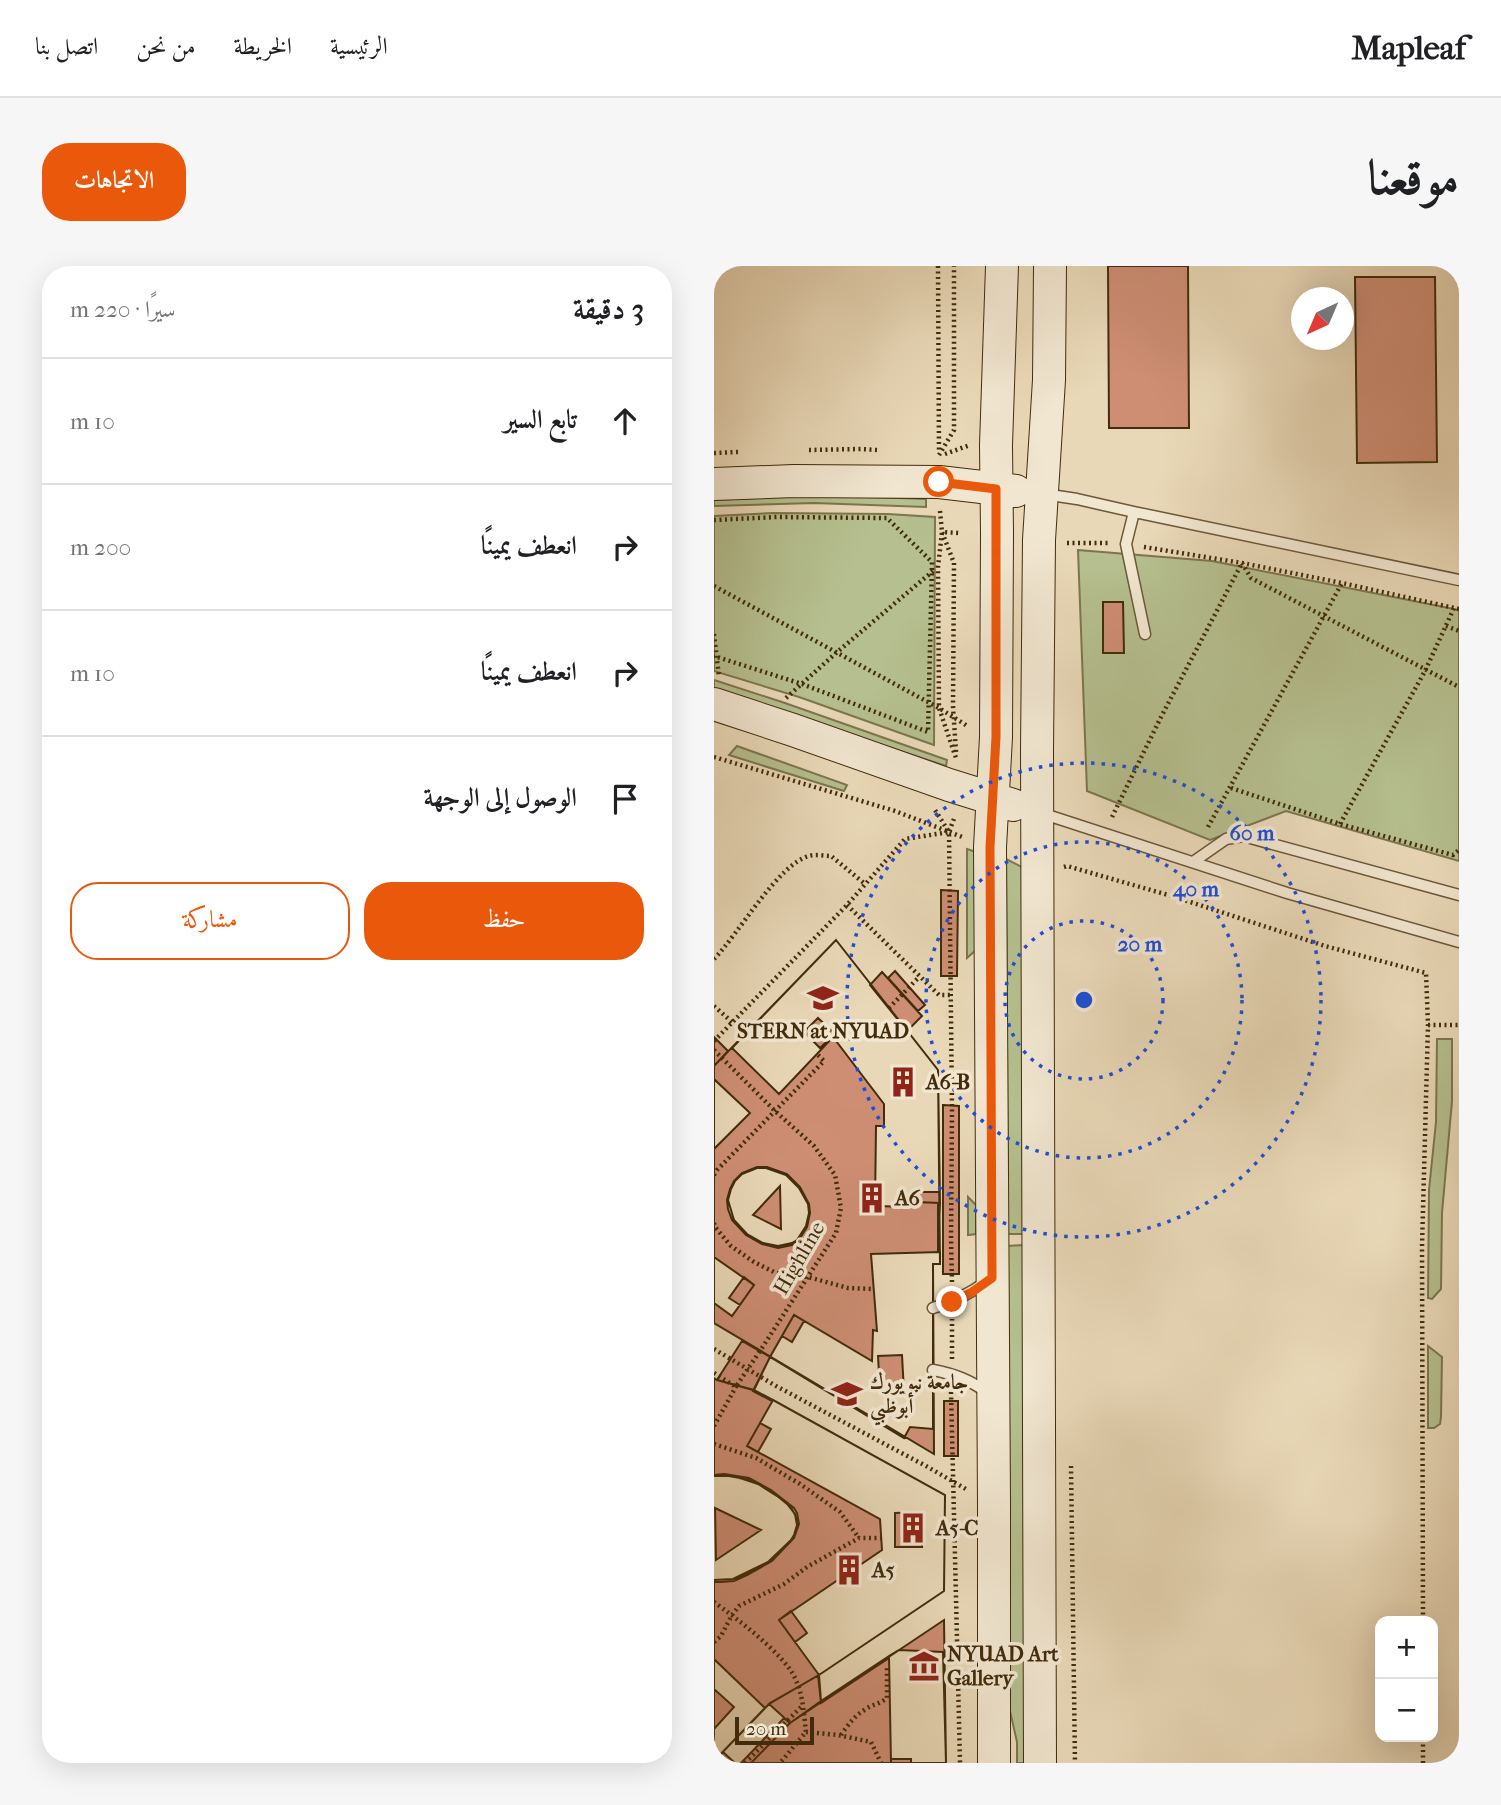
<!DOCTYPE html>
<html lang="ar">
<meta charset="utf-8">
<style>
:root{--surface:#fff;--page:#f6f6f6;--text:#202124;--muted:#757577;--line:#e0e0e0;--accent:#ea580c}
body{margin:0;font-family:"IM FELL French Canon",Amiri,serif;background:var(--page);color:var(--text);direction:rtl}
.controls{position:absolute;right:21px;bottom:21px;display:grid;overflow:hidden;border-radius:14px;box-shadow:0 7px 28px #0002}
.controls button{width:63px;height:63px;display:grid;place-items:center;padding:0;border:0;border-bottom:2px solid var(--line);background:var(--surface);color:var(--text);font:35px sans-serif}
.compass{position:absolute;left:577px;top:21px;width:63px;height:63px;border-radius:50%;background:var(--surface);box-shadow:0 7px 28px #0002;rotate:224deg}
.scale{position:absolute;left:21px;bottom:18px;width:79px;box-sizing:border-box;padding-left:7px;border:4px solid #422c0c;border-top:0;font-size:19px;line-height:24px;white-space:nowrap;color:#422c0c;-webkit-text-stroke:5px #f1e6d0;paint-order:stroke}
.stop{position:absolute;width:21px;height:21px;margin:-16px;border:5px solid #ea580c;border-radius:50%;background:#fff}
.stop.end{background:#ea580c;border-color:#fff;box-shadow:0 2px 7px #0008}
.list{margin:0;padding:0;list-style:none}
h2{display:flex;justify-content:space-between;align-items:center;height:91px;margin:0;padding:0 28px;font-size:30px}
h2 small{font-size:23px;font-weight:400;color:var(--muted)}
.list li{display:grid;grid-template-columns:46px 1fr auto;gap:21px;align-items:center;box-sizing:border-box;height:126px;padding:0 28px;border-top:2px solid var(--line)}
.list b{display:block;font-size:26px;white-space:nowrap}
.list em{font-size:23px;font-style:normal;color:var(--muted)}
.actions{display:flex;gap:14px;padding:21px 28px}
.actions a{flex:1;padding:16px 0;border:2px solid var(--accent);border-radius:28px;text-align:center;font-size:24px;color:var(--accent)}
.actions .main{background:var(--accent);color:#fff}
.icon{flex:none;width:38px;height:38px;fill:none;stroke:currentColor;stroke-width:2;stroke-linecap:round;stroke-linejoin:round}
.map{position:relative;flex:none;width:745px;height:1497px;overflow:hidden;direction:ltr;border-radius:28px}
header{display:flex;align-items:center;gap:42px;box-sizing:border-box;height:98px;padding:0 35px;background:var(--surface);border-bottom:2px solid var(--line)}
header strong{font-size:33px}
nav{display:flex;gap:38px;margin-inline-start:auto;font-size:24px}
.intro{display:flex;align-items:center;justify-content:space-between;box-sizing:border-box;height:168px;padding:0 42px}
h1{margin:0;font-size:49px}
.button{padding:18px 32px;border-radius:28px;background:var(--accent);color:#fff;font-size:24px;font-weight:700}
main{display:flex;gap:42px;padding:0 42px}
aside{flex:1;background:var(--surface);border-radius:28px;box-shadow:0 7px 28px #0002}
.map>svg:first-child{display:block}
.green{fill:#b5bf8f;stroke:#7c764e;stroke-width:2}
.building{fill:#ce8e74;stroke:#422c0c;stroke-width:2;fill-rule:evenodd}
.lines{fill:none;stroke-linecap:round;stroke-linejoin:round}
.lane-casing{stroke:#6c5737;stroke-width:13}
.secondary-casing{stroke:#422c0c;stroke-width:34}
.path{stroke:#422c0c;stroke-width:4.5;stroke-dasharray:2 3.5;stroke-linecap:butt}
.lane{stroke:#f1e6d0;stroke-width:10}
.secondary{stroke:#f1e6d0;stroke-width:32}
.path-bridge{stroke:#422c0c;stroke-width:4.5;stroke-dasharray:2 3.5;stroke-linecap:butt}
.route{stroke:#ea580c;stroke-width:9}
.ring{fill:none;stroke:#1d4ed8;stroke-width:3.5;stroke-dasharray:3.5 7}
.labels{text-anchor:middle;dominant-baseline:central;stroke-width:7;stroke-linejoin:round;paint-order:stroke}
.poi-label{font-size:21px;font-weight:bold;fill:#422c0c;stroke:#f1e6d0;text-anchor:start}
.street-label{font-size:21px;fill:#422c0c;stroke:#f1e6d0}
.centre{fill:#1d4ed8;stroke:#f1e6d0;stroke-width:3.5}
.ring-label{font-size:21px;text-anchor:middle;font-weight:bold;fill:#1d4ed8;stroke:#f1e6d0;stroke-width:7;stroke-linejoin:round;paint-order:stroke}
</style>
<header>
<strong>Mapleaf</strong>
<nav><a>الرئيسية</a><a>الخريطة</a><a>من نحن</a><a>اتصل بنا</a></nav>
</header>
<div class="intro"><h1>موقعنا</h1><a class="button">الاتجاهات</a></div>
<main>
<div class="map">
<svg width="745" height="1497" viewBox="0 0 745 1497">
<rect width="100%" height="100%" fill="#e9d8b7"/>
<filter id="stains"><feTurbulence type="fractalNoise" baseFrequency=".00286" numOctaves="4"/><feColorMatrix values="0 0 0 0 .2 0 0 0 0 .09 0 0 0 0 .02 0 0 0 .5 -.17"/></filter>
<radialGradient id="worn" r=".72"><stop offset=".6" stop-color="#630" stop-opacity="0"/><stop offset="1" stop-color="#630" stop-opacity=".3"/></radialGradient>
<!-- green -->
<path class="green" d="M101,229L212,233V241L100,237L0,240V234Z
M59,247L174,248L221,251L220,479L85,431L0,405V250Z
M364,284L498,295L745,344V595L572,545L496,574L373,525Z
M0,414L68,436L233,494L232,500L0,423Z
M23,480L133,519L130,525L15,489Z
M253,583L262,586L263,683L253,692Z
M292,593L308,601L309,968H294Z
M723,773H738V835L728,947L727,1023L718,1033L714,1032L715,924L722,856Z
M254,931L262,939V968L254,969Z
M309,979L311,1497H303V1476L292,1427L294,980Z
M714,1080L728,1091L727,1151L726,1158L720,1162H714Z"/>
<!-- building -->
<path class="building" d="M394,0H474L475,162H395Z
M641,11H721L723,196L643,197Z
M389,336H409L410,387H389Z
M227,624L244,625L243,710H227Z
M122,674L224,804L226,998H219L220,1188L0,1057V800ZM43,902H52L72,909L85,922L94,938L95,947L92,960L83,974L78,977L64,980L49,977L33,968L20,954L14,934L17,923L21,915L28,908Z
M122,674L224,804L226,937L199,936V941L161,940L162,860H170V838L119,771L65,828L18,782Z
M181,705L211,739L204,745L174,712Z
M168,706L208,750L193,765L156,719Z
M104,752L121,768L106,782L90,766Z
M0,771L14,785L0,800Z
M0,813L36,847L0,883Z
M229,839L245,840V1008H229Z
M43,901H53L73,908L86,921L95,938L96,947L93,961L84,975L78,979L64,982L48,978L32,969L18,954L14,943L13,934L16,923L20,915L28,907ZM43,902H52L72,909L85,922L94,938L95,947L92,960L83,974L78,977L64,980L49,977L33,968L20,954L14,934L17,923L21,915L28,908Z
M66,920L67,963L39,949Z
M203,926H225L226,937L203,936Z
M224,937H226L224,986Z
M226,986V998H219V1163L196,1161L190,1172L56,1091L80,1049L158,1095L159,1064L163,1065L157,988Z
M0,991L40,1019L18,1050L0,1037Z
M30,1011L40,1019L26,1039L15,1032Z
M80,1049L90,1055L78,1076L68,1070Z
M28,1075L56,1091L40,1124L3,1114Z
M188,1089L190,1126L166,1127L164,1090Z
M56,1091L40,1124L59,1134L58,1135L39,1125Z
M0,1112L3,1114L39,1124L59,1134L231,1229L230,1325L105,1409L56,1437L0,1495V1314L19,1313L47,1301L61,1291L77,1274L80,1269L83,1259V1253L78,1243L73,1238L57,1225L44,1218L26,1212L9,1209L0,1210Z
M59,1134L231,1229L230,1325L105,1409L65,1354L168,1284L166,1253L33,1180Z
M230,1135H244V1190H230Z
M46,1157L57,1163L44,1186L33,1180Z
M10,1208L35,1212L57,1224L80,1242L83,1247L85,1258L80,1272L58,1295L33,1309L20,1315L7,1316H0V1314L19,1313L54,1296L77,1274L80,1269L83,1259L81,1248L73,1238L66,1232L44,1218L34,1214L16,1210H0V1209Z
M1,1242L47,1264L2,1294Z
M208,1246V1281H181V1247Z
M77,1345L93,1367L81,1376L65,1354Z
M230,1354L232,1497H37L76,1457Z
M185,1384L229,1386L232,1497H177L175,1390Z
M175,1390V1392L107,1436L104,1409L107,1435Z
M175,1392L107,1437L104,1409L107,1436Z
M0,1393L51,1442L0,1495Z
M105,1409L107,1435L76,1457L55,1438Z
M0,1423L20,1441L0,1463Z
M70,1452L76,1457L37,1497H27Z
M9,1486L21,1497H4L1,1494Z
M177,1493H197V1497H177Z"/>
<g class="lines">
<!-- lane casing -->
<g class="lane-casing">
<path id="lane" d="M330,228L363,233L420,246L745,314
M420,246L412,278L431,368
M327,547L573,627L745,676
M479,596L512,573L529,570L745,629
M219,1042C239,1036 256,1028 273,1015
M219,1104C240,1108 256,1114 274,1127"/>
</g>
<!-- secondary casing -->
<g class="secondary-casing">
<path id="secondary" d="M0,218L80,215L225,216L302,225
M0,438L79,464L235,519L299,539
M280,1497V1238L276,581L282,471L283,267L282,179L288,0
M326,1497L323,484L325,274L335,114L336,0"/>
</g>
<!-- path -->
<path class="path" d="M224,0L225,187
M95,184L147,183L163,184
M0,187L24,186
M231,188L256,179
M225,189L240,164V0
M226,245L228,266L224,301L225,442L242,492
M0,254L63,251L173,252L218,296L214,466L88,418L0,390
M353,277H397
M430,281L528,297L628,317L745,343
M528,297L537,312L745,421
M0,320L225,442L255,461
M732,360L745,365
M0,368L5,411
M72,432L122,387L219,305
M242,486L239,440L240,297L228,266L245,267
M0,491L181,545L251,572
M517,522L626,558L739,589L745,584
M398,551L447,451L528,297
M626,558L711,405L740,342
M494,561L628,317
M350,601L353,600L461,631L611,680L712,707L714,759L708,981L709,1355
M133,639L225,729H236
M0,693C24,669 64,598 95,590C102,588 110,590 117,590L151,618
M0,740L18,756
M175,742L205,711
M714,759H745
M0,775L133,639L191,573L235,566L221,544
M0,784L61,845L100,880L121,909L127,942L122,967L46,1085
M0,909L3,904L110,795L103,788
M0,957L1,961L17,980L40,996L62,1007L94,1011L134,1022L159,1023
M238,1016L237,974L238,844L235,566L241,550
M0,1083L62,1120L212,1200L252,1223
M238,1093V1053
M0,1107L22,1121
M237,1126L246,1497
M0,1160L23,1119
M0,1178L42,1192L86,1218L126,1246L145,1272
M357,1200L361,1497
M0,1336C22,1352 70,1388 81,1412C89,1428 90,1449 92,1466L66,1497
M0,1376L7,1370L18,1349L25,1340L70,1318L93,1301L145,1272H167
M92,1466L124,1469L157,1476L167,1497
M127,1469C134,1459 141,1449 152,1443C159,1438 166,1438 173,1432V1402
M5,1490L13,1497
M31,1497L87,1441
M709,1497V1471"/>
<!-- lane -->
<use href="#lane" class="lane"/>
<!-- secondary -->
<use href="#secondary" class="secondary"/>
<!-- path-bridge -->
<path class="path-bridge" d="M23,1119L46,1085"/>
</g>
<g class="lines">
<!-- route -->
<path class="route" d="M225,216L282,223V471L276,581L278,1012L258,1026L238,1036"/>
</g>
<!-- distance rings -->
<g class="ring">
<circle cx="370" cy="734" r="79"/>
<circle cx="370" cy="734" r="158"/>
<circle cx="370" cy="734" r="237"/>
</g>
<!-- icons -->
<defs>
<g id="university-bare" transform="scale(2.415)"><path d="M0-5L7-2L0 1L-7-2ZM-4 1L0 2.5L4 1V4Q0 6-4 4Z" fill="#8f2418" stroke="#f1e6d0" stroke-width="2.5" paint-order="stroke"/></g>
<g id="building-bare" transform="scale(2.415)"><path d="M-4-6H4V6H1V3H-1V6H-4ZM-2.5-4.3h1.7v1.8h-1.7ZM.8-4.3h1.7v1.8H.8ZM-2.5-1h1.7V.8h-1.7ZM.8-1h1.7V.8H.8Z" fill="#8f2418" stroke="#f1e6d0" stroke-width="2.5" paint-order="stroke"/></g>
<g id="museum-bare" transform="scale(2.415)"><path d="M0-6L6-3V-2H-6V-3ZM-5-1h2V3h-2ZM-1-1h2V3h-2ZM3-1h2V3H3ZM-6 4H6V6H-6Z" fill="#8f2418" stroke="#f1e6d0" stroke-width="2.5" paint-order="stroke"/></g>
</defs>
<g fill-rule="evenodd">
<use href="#university-bare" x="109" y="732"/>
<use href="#building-bare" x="189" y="816"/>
<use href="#building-bare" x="158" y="932"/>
<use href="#university-bare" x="133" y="1128"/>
<use href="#building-bare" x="199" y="1262"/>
<use href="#building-bare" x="135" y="1304"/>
<use href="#museum-bare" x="210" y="1400"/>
</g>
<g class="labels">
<!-- poi labels -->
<g class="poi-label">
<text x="109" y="765" text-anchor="middle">STERN at NYUAD</text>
<text x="212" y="816">A6-B</text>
<text x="181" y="932">A6</text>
<text x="156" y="1116">جامعة نيويورك<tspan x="156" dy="24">أبوظبي</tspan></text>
<text x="222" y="1262">A5-C</text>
<text x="158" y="1304">A5</text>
<text x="233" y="1388">NYUAD Art<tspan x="233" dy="24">Gallery</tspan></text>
</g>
<!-- street labels -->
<g class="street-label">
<text transform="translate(85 992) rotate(-60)">Highline</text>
</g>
</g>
<circle cx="370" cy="734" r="10" class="centre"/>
<g class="ring-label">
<text x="538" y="574">60 m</text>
<text x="482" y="630">40 m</text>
<text x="426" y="685">20 m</text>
</g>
<rect width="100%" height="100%" filter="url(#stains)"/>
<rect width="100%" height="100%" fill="url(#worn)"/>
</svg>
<div class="controls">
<button>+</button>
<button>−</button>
</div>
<svg class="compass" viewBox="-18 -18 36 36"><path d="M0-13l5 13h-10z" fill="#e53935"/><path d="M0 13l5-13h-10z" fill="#757577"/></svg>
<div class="scale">20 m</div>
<div class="stop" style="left:225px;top:216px"></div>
<div class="stop end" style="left:238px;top:1036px"></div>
</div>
<aside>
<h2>3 دقيقة<small>سيرًا · 220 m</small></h2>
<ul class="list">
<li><svg class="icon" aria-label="ahead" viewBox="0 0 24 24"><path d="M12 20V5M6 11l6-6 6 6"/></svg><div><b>تابع السير</b></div><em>10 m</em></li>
<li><svg class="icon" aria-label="right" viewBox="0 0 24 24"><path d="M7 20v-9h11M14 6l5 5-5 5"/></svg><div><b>انعطف يمينًا</b></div><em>200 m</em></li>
<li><svg class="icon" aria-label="right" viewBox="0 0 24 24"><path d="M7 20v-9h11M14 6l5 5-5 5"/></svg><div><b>انعطف يمينًا</b></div><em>10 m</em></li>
<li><svg class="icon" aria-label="arrive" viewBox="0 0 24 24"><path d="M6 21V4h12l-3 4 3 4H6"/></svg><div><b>الوصول إلى الوجهة</b></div></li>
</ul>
<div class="actions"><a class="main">حفظ</a><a>مشاركة</a></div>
</aside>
</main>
